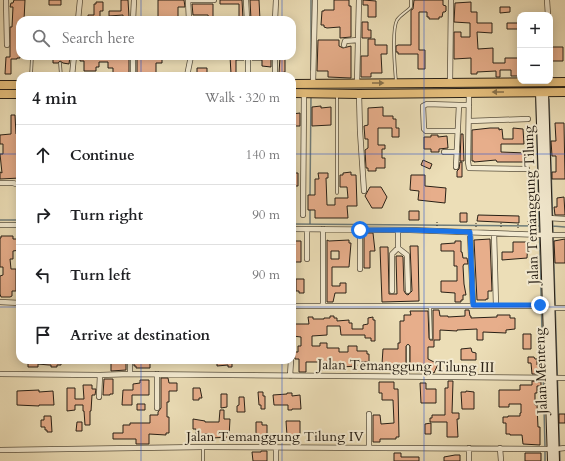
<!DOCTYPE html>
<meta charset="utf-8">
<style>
:root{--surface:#fff;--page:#f6f6f6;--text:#202124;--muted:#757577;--line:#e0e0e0}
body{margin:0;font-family:Cardo,serif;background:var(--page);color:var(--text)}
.controls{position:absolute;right:12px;top:12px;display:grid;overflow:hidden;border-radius:8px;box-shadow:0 2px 10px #0003}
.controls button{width:36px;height:36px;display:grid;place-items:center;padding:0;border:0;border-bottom:1px solid var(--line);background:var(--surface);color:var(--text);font:20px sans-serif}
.stop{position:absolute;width:12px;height:12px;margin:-9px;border:3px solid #1a73e8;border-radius:50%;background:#fff}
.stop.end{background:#1a73e8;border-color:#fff;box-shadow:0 1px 4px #0008}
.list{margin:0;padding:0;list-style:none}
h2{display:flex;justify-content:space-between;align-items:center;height:52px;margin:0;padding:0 16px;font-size:17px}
h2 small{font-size:13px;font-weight:400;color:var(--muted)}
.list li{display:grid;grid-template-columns:26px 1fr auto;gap:12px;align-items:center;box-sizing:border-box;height:60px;padding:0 16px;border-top:1px solid var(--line)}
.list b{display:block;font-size:15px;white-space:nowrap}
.list em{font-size:13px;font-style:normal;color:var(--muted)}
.icon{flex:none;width:22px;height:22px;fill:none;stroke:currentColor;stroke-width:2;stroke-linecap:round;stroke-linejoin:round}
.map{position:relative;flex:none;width:565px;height:461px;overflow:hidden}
.search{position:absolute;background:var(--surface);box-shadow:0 2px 10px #0003;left:16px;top:16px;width:280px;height:44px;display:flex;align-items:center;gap:10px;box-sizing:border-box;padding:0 14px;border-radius:12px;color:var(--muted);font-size:15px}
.panel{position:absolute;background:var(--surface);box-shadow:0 2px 10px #0003;left:16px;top:72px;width:280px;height:292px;border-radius:12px}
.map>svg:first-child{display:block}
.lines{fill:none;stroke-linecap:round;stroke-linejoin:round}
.stream{stroke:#6f7c79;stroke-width:1.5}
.building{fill:#e7ae8b;stroke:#282016;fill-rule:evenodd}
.lane-casing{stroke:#59503e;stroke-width:3.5}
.street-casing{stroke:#59503e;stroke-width:6}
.secondary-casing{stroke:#282016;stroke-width:8}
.highway-casing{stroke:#282016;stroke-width:10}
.path{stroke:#282016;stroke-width:1;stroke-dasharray:1 2;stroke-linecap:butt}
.lane{stroke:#f3ead0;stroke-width:2}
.street{stroke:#f3ead0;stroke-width:4.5}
.secondary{stroke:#f3ead0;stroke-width:6}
.highway{stroke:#e6bf7c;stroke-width:8}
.oneway{fill:#877049}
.route{stroke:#1a73e8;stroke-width:5}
.grid{fill:none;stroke:#1d4ed8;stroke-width:1;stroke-opacity:0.55}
.labels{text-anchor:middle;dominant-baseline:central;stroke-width:4;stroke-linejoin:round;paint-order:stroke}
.street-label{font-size:14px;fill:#282016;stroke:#f3ead0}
</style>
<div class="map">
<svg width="565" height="461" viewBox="0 0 565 461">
<rect width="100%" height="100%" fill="#ecdeb7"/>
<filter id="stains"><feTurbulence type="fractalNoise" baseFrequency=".005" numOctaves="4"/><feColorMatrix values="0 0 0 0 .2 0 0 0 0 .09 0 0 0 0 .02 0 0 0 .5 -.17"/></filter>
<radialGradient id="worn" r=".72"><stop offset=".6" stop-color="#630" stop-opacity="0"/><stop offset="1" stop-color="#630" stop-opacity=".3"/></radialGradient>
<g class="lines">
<!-- stream -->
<path class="stream" d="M311,0V70
M536,99L545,447
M549,99L553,233
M310,196L311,96
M0,220H20
M292,224L539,226
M310,224V210
M553,226L565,227
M553,237L560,461
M545,451V461"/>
</g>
<!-- building -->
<path class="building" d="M14,0H25L24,20H20V58H17V59H11V74H5L6,57H10V27H12L13,7H10L11,3H13Z
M49,0H61V5H49Z
M121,0H128L129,17H123V15L109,16V11H121Z
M158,0H184L185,7H178V20H158Z
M220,0H242L243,19H239V4H220Z
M250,0H259L260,20H251Z
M334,0H349V6H351V37L340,38V27L327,28L324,27V25H321L322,11H324V10H334Z
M363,0L376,1V17H368V5H363Z
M414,0H443V5L446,6V11L445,12H443L442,17H439V19H429V17H427V12H419V50H425V69H418V54H398V52H396V46L398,45H411V10L413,9Z
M96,2H103V11H100V20H88V15H94V4H96Z
M471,2V12H477V23H492V33L477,32L478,49L493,48V63H505V58H520V76H511V70H500V77H496V71L477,72V74H471V58L454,59V32H461V37H470V23L454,22L455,3Z
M192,4H213V20H209L208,15H193Z
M500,7H510V12L500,13Z
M362,22H368V30H371V38H362Z
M507,23H520V29H507Z
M368,39H375V45H387V54H381L382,73H371V77H361V56H368Z
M318,40H339V46L343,48L351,46V78L328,77V71H317Z
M552,47H563V61H552Z
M53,56H70L69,64L63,63L60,61L58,63H53Z
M80,56H129V75L113,76V68H108V62H99V67H96V71H84V61H80Z
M137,56H162V63H156V75H137Z
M230,56H244V60H236V74H231Z
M252,56H271V67L262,66V60H252Z
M285,56V72L279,73L280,57Z
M197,68H207V76H197Z
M321,106V108L331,107V125L312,126V107Z
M383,107V116H393V119H396V128H399V137H392V128H378V145H385V149H382V158H385V168H376V171H368V168H366L365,150L368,148V139H365L364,126L368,125V108Z
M300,113V126H292V114Z
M11,115H15L16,134H20V178L0,179V172L2,173L0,154H3V144H0V135L11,134Z
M555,123H564L565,179H552V172H556V156H552L551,141H556Z
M490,128H499V130L502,129L503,139H513V128L523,129L524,144H501V152L526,153L527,162H497L496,160L474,162V161H472V130Z
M461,134H463L464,161H460Z
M431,135H438V137L447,136L448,148L439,149V152H431V149H424V137H431Z
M423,160L432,164L430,169L421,165Z
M460,162H462V177H457V171L459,169Z
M351,172V175H356L357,206H347L348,218H315V210H308V195H315V179H319L318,173H328V178H326L327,205H335V198H348L347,187H340V175H343V173Z
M292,173H298V186H292Z
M411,175H425V186L446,188L445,203L418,200L419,191L410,190Z
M370,187H381L387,197L382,208H372L365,196Z
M564,197L565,215H555L554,207H557V198Z
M409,211H419V220H409Z
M460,213H467V222H460Z
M478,215L519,216V223L477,221Z
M364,233H373L375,251H370V268H364Z
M1,236H13V239H20V250L13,251V259H10L11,269H16V291H12V296L10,297H1L0,294V276L3,275V267H0V238H1Z
M490,239L492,291H488V299H486V300H477L474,240Z
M565,239V263H555L554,241Z
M327,240L329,241L349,240V243H351L349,267H332V286H340V283H346V293H335L333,302H327ZM331,251H339V259H331Z
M292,241H301V262H292Z
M455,241H461V252H462L463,258H467L468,264H464L463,266L464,284L466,295H463V300H461V302H455V293L441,292V281H457V266H454V251H441V244L455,243Z
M513,242H528L527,258L502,260V252H513Z
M410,246H418L419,301L382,302L380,247H388L389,294H397L396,256H402L403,257L404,291L406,294L408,295L412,291Z
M296,279H304V293H299V291H296Z
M433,310H439L440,316H448V317L465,316V310H469L470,316H471V318L497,317V315H510V318H515V329L506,330V333L483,332V340H477V329L457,330V331L440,330V340H434V347H428V359L438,364L434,373L425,369H420V372L410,371V346L408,344L406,346V371L398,372V365L382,364L383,349H398V343H400V321H404V315H411L410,311H428L429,338L430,340H433Z
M330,316H334V318H337V321L349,320V323H352V329H363V325L368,324V318L373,317V320H375V341H371V338H365V335H341L340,326H327V335L312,336V346H320V343H327V348H339V352H348V346H357V351H367V354H369V362H356L357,366L326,368V370H321V362H306V372H299V359H295L294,352H298V346H301V337L293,336L294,324H309L308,317H313V319H324V318H330Z
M523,334H531V349H523Z
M471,348L472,352L476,353V360H461V349Z
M528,357H534L535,359H537V365H541L542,374H532L531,363H528Z
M28,360H61V365H57V367H51V365H49L38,364V367H28Z
M111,360H126V370L111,371Z
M134,360H150V368H136V366H134Z
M218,360H232V367H228V365L217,366V361Z
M161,378H168L169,383H177V391H169V402H167V417H169V433H166V435L149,434V444H136V439H113V433H123V425H130V423H150V415H158V412L161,408Z
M104,379H113V394H110V395H103Z
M140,380H149V395H132V405H122L123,390H133V384L140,383Z
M448,381H453L452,413H459V419H457L458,437H447V422H430V418H432V415H445V388H448Z
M532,381L541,382V386H537V393H535V405H537L538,427H540V445L523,444L522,435H510V434H506V423H503V417H508V416H520V413H521V404H509V407H499V390H520V385H532Z
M379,382H394V389H398L399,437H396V439H380V442H373V415H380L381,424L394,423L393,400H382V393H379Z
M420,383H426V389H436V403H421Z
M83,385H92V389H96L95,395H92L91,411H90V425H85L84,411H83V405H75V410L67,411V388H75V399H84Z
M193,388H200L202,398H199V400H193Z
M39,390V392L53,391L54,405H39V406L17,405V391Z
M466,391L474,392V409H462L461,392H466Z
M258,392H263V396H265V409H261V405H259Z
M287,393H292V396L300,395L301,409H292V410H288V405H274L273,395L287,394Z
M221,394H227V407L221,408Z
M239,397H244L245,412H237V406L239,405Z
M137,404H145V410H137Z
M220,410H224V419H230L229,437L212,438V434H202V436H198V434H196V429H193V419L205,421V422H219Z
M559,414H565V423H559Z
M44,416H51L52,432H47V430H45V427H41V420H44Z
M286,421H300V437L287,436Z
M77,422H82V431H76Z
M256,422H262V425H267V438H256Z
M431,423V434H425V424Z
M261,451H267V461H253L252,452H261Z
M394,453H401V457H419V461H394Z
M525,453H541V461H525Z
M455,455H460V461H444V457Z"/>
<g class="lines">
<!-- lane casing -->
<g class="lane-casing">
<path id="lane" d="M60,63L61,76
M31,76L32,56
M396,82C395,68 391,31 397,20C401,14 407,12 411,7V0
M337,193V96
M430,306L431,338
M408,346V376
M203,448V461"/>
</g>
<!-- street casing -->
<g class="street-casing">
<path id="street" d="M6,0L7,45
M188,0L189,20
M191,0H214
M246,0L247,20
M547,0L548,15
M78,20L80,0
M133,20L134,0
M275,20L276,0
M344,45L345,41L358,40
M133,56V76
M248,56V76
M550,74V83
M72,76L74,56
M187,76L191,56
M275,76V56
M313,83L315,0
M357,83L359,0
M450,83L451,0
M469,92L468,162L469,168L527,169
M359,94L360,131L364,191
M470,121L528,119
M458,131H426L424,129L423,106L427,104L459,105
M444,152H457
M456,167L459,105H469
M0,183H13L19,185L20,207
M303,215L304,93
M548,218L565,219
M0,225H20
M292,229L410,230L544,235
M360,230V269
M398,230V248
M470,232L473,305
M494,233L496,306
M549,235H565
M307,259V229
M392,291V254L398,248L407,255L408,291
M0,302L20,303
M19,303L20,263
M292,306H546
M323,306V229
M551,308H565
M0,374L100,375L130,374L565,378
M130,374V360
M157,374V408
M290,376L291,360
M99,397L100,375
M369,414V447
M276,447V461
M469,448V461
M500,448L501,461
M556,449L565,448
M0,450L203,447L550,449"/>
</g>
<!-- secondary casing -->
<g class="secondary-casing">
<path id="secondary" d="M539,92L551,461
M545,92L556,461"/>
</g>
<!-- highway casing -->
<g class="highway-casing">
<path id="highway" d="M292,84L565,82
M0,85H20
M292,93L359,94L565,92
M0,94H20"/>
</g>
<!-- path -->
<path class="path" d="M528,221L529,228
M501,223V229
M518,224V229
M437,226V221
M476,227V222"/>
<!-- lane -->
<use href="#lane" class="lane"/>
<!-- street -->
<use href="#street" class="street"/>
<!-- secondary -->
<use href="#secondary" class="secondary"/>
<!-- highway -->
<use href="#highway" class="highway"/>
</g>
<!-- one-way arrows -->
<defs><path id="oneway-solid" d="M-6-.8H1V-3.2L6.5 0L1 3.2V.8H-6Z"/></defs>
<g class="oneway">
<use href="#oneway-solid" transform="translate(378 83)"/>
<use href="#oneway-solid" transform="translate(498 92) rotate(-180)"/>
</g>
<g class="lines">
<!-- route -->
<path class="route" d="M360,230H410L470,232L473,305H540"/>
</g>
<!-- grid -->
<path class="grid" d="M141,0V20M282,0V20M424,0V461M141,56V76M282,56V76M0,154H20M292,154H565M0,307H20M292,307H565M141,360V461M282,360V461"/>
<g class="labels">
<!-- street labels -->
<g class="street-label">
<text transform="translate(531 205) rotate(-92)">Jalan Temanggung Tilung</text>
<text transform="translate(406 366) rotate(1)">Jalan Temanggung Tilung III</text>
<text transform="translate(541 371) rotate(-92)">Jalan Menteng</text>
<text x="275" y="436">Jalan Temanggung Tilung IV</text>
</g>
</g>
<rect width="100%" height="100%" filter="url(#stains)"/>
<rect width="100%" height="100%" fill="url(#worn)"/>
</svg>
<div class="controls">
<button>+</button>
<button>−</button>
</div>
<div class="stop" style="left:360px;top:230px"></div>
<div class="stop end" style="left:540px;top:305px"></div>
<div class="search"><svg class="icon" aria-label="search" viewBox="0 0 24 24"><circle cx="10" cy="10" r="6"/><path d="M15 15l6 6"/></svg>Search here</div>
<section class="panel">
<h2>4 min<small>Walk · 320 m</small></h2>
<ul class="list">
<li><svg class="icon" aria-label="ahead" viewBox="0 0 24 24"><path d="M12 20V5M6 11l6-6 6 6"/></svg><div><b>Continue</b></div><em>140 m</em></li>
<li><svg class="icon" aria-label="right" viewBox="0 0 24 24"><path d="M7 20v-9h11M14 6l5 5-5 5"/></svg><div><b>Turn right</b></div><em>90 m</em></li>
<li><svg class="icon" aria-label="left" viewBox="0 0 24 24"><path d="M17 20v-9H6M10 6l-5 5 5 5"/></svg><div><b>Turn left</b></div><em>90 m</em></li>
<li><svg class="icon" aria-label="arrive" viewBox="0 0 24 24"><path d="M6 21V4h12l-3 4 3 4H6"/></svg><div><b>Arrive at destination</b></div></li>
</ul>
</section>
</div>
